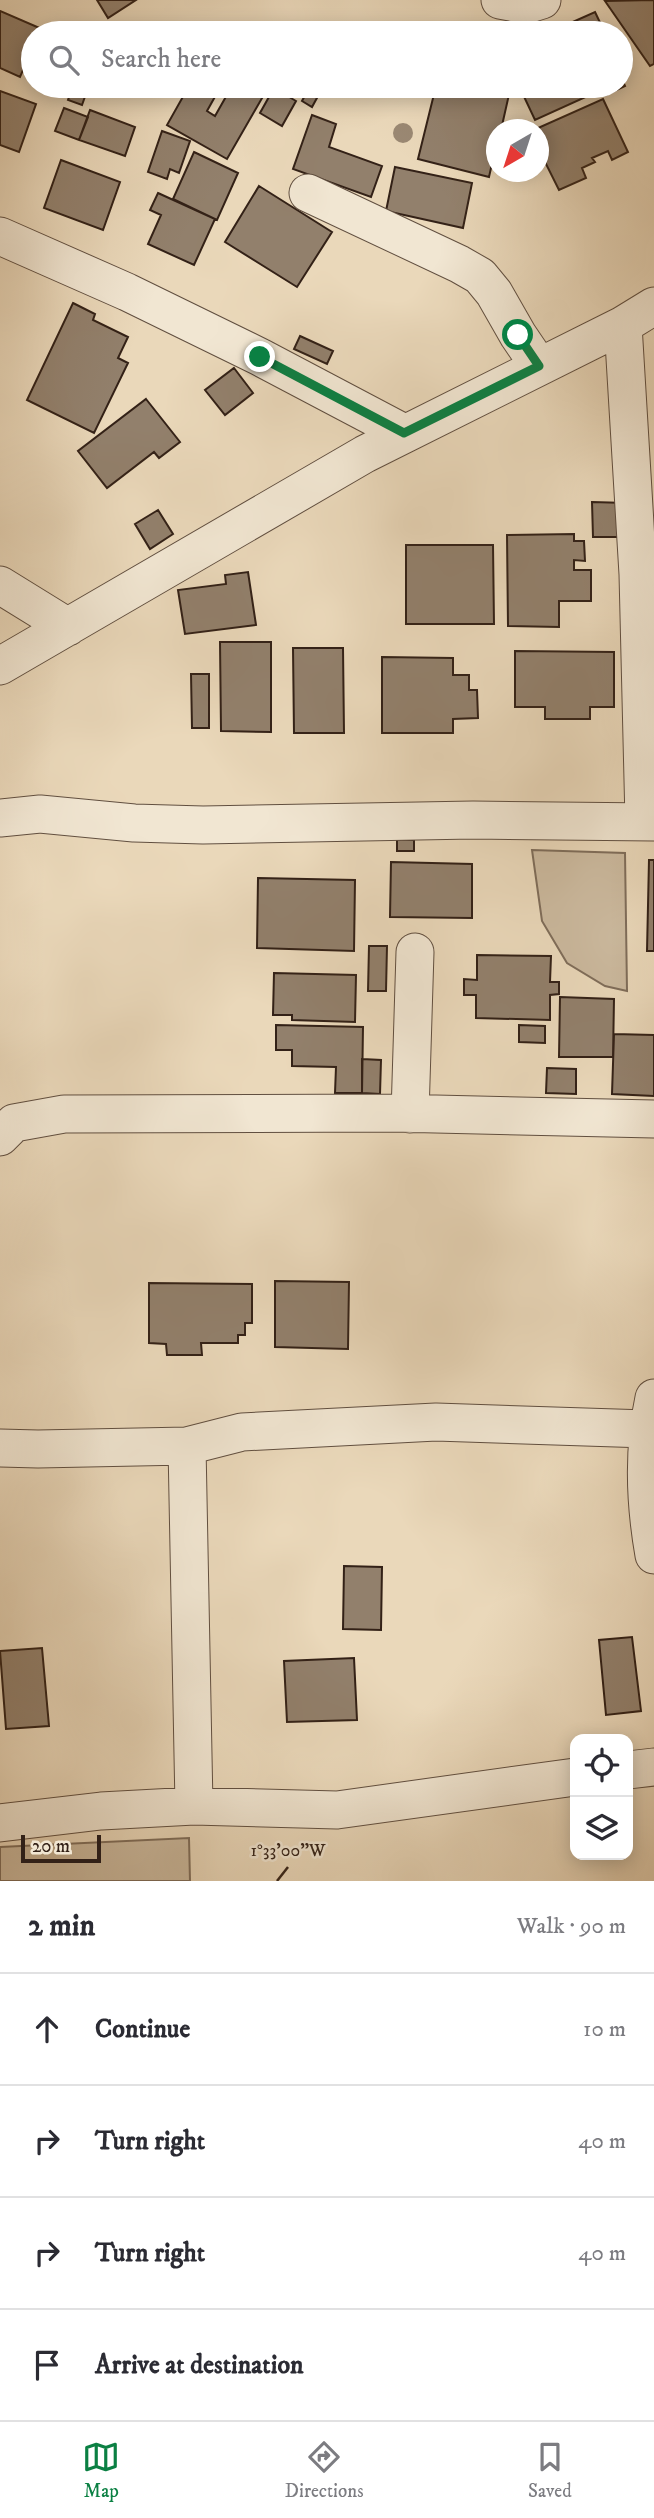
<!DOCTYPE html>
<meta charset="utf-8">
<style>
:root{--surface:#fff;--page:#f2f2f3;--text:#2b2b33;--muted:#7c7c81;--line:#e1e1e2;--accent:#0b8043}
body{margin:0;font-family:"IM FELL DW Pica",serif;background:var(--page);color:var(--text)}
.controls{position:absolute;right:21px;bottom:21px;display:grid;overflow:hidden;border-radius:14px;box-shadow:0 4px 18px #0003}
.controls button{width:63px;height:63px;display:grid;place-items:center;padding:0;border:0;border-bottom:2px solid var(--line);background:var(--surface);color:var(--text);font:35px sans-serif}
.compass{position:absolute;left:486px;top:119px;width:63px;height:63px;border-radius:50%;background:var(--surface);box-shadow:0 4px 18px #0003;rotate:219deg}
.scale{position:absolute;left:21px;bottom:18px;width:80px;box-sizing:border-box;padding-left:7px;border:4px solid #332117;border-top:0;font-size:19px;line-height:24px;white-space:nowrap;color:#332117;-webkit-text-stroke:5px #f1e6d2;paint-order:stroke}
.stop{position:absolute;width:21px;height:21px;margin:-16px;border:5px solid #0b8043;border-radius:50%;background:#fff}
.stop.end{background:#0b8043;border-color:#fff;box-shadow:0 2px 7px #0008}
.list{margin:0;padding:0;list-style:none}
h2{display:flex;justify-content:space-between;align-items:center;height:91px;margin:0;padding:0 28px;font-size:30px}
h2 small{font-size:23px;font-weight:400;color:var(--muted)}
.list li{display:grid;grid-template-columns:46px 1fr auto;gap:21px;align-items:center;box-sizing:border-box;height:112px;padding:0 28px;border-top:2px solid var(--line)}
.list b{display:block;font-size:26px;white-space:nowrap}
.list em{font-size:23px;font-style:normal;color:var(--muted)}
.icon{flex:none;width:38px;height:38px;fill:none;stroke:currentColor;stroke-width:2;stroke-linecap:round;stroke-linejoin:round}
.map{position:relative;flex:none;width:654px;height:1881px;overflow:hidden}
.search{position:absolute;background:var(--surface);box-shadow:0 4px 18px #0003;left:21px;right:21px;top:21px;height:77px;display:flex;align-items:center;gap:18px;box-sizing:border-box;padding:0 24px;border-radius:38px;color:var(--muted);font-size:26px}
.sheet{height:539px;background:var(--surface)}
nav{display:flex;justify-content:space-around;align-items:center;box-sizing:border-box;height:98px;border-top:2px solid var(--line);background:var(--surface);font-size:19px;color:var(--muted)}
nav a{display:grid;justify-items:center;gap:4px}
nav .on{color:var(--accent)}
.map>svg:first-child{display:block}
.green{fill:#cbb99e;stroke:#7f6d5a;stroke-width:2}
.building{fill:#92806c;stroke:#332117;stroke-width:2}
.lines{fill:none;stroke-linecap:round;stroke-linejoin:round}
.minor-casing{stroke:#614f40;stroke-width:39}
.minor{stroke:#f1e6d2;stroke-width:37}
.tree{fill:#9a8873}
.route{stroke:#0b8043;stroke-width:9}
.ticks{fill:none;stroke:#332117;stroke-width:2.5}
.ticks-label{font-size:18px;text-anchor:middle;fill:#332117;stroke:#f1e6d2;stroke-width:5;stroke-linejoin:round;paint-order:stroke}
</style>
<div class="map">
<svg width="654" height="1881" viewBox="0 0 654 1881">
<rect width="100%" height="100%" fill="#ead8ba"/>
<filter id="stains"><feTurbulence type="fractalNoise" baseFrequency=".00286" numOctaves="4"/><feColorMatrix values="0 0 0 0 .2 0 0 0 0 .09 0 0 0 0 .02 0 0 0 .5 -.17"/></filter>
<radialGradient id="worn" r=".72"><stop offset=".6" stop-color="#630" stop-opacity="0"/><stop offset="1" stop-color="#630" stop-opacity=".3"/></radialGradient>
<!-- green -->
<path class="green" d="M532,850L625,853L627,991L605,986L567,963L542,921Z
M189,1838L190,1881H0V1847Z"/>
<!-- building -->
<path class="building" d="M97,0H136L108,18Z
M654,0V64L650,66L605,1Z
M0,11L51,33H33V74L23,70L20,77L0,68Z
M595,12L605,33H548Z
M621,77L625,86L606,95L603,89L535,120L519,86H621Z
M73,86L88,88L82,105L68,100Z
M189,86H221L207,111L215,116L232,86H269L227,159L167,125Z
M436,86H493L510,90L501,130H496V146L489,177L418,159Z
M274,88L296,101L282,126L260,113Z
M308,90L318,96L312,107L302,101Z
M0,91L36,104L19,152L0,145Z
M603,99L628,152L612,160L608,151L592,158L595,162L582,168L586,178L559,190L538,148L545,144L538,128Z
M64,108L88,117L79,140L55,131Z
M90,110L135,127L125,156L79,140Z
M312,115L336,124L329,147L382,166L371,197L293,169Z
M162,131L190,141L179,173L170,169L167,179L148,172Z
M194,152L238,173L217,220L173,199Z
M61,160L120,182L103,230L44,208Z
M395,167L472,183L463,228L386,211Z
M259,186L332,232L297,287L225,242Z
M158,193L215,219L194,265L148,244L161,215L150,210Z
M73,303L95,314L93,320L128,337L118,358L128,363L94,433L27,400Z
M300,336L333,351L327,364L294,349Z
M234,368L253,393L225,415L205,390Z
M146,399L180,442L159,458L154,452L107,488L78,451Z
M592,502L626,503V537H593Z
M158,510L173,534L150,549L135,524Z
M574,534V541H584L585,561L574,560V570H591V601H559V627L508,626L507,535Z
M406,545H493L494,624H406Z
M248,572L256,625L185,634L178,590L226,584L225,575Z
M220,642H271V732L221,731Z
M293,648H343L344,733H294Z
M515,651L614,652V707H590V719H545V707H515Z
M382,657L453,658V675H469V690H477L478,718L453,719V733H382Z
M191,674H209V728H192Z
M397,839L414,840V851H397Z
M649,860H654V951H647Z
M391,862L472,864V918L390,917Z
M258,878L355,880L354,951L257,948Z
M369,946H387L386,991H368Z
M477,955L551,956L550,982H559V994L550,995V1020L476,1018V995H464V979L477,980Z
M274,973L356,975L355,1022L292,1020V1015H273Z
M560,997L614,999L613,1057H559Z
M276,1025L363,1027L362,1093H335L336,1067L292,1066V1050H276Z
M519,1025L545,1026V1043L519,1042Z
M614,1034L654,1035V1096L612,1094Z
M362,1059L381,1060L380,1094L362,1093Z
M547,1068L576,1069V1094L546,1093Z
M275,1281L349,1282L348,1349L275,1347Z
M149,1283L252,1284V1323H245V1335H238V1343H201L202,1355H167L166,1344L149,1343Z
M344,1566L382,1567L381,1630L343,1629Z
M632,1637L641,1711L606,1715L599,1640Z
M42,1648L49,1726L6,1729L0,1651Z
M354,1658L357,1720L287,1722L284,1661Z"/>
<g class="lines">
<!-- minor casing -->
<g class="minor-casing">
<path id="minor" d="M500,0L526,5L542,0
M308,193L459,264L480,276L494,293L518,335L539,366
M0,236L127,292L260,357L404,433
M623,325L638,574L644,821
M0,585L68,627
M0,666L365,454L623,325L654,306
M0,818L40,814L134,823L203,825L473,820L654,822
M410,1114L415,952
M0,1137L14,1123L64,1114L393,1113L654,1119
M654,1398C643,1449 645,1504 654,1555
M187,1446L194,1806
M0,1448L38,1449L187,1446L242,1432L436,1422L647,1429
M628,1770L654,1767
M0,1823L101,1811L194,1806L337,1810L575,1777"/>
</g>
<!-- minor -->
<use href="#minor" class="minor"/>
</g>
<!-- trees -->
<circle class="tree" cx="403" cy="133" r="10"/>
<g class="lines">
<!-- route -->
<path class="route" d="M260,357L404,433L539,366L518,335"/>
</g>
<!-- ticks -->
<path class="ticks" d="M277,1881L288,1867"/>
<g class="ticks-label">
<text x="288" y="1856">1°33'00"W</text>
</g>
<rect width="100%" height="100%" filter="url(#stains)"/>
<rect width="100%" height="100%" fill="url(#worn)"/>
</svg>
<div class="controls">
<button><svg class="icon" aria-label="locate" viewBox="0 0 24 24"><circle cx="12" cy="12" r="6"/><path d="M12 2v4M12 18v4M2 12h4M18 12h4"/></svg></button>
<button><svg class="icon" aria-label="layers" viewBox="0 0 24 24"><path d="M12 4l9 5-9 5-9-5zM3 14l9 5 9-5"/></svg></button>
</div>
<svg class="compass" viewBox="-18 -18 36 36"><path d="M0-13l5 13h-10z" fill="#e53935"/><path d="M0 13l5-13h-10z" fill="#7c7c81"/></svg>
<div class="scale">20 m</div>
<div class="stop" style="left:518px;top:335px"></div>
<div class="stop end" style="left:260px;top:357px"></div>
<div class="search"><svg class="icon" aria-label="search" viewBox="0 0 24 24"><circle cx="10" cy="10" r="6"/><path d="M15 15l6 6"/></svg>Search here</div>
</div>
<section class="sheet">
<h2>2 min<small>Walk · 90 m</small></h2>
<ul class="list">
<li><svg class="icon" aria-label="ahead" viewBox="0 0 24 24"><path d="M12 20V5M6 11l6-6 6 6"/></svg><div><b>Continue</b></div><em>10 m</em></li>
<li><svg class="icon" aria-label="right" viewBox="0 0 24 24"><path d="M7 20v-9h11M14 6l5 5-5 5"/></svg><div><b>Turn right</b></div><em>40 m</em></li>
<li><svg class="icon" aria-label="right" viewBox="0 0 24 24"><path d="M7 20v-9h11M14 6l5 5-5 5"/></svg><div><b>Turn right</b></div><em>40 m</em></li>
<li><svg class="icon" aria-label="arrive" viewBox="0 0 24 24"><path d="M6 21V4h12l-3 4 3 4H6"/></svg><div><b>Arrive at destination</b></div></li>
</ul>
</section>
<nav>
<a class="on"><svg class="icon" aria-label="map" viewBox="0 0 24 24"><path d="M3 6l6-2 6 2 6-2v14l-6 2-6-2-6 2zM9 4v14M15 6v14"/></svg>Map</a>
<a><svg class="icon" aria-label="directions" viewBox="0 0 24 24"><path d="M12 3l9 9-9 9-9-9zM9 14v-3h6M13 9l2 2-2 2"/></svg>Directions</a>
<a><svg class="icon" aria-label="saved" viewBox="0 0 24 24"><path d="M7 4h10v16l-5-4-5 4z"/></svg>Saved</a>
</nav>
